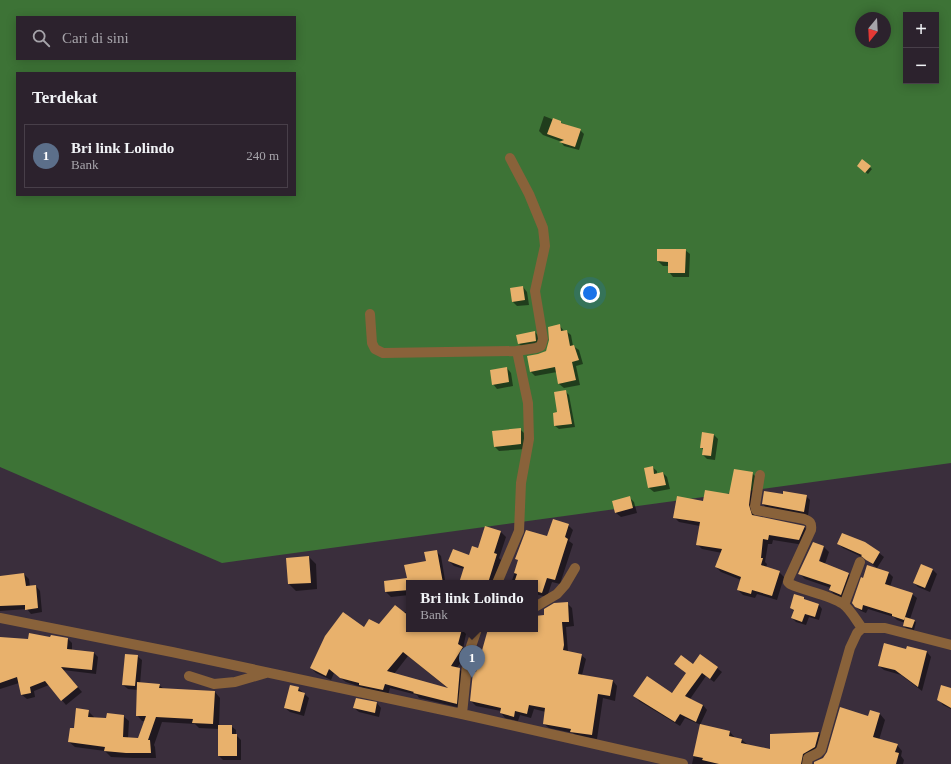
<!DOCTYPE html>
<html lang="id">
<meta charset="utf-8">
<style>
:root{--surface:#2c222d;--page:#342a35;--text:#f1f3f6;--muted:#a6a4aa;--line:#483f49;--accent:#95b2f1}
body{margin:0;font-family:"Times New Roman",serif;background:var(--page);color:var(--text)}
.controls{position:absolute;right:12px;top:12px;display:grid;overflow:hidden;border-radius:0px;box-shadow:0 2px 10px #0003}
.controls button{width:36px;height:36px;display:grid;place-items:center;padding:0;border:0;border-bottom:1px solid var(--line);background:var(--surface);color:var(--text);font:20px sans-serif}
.compass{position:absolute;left:855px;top:12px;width:36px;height:36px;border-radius:50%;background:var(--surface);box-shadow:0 2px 10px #0003;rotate:198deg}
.you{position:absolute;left:590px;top:293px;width:14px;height:14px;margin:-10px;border:3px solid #fff;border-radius:50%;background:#1a73e8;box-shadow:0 0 0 6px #1a73e833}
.badge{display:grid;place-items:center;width:26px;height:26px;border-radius:50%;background:var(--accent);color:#fff;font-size:13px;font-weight:700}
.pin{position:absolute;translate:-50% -33px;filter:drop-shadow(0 1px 2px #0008)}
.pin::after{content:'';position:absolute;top:21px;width:14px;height:12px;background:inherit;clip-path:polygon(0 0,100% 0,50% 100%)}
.popup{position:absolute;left:406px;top:580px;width:132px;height:52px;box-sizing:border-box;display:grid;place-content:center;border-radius:0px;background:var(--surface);filter:drop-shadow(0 1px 3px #0005);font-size:13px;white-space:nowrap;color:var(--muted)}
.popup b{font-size:15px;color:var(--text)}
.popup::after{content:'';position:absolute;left:50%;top:100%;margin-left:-8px;border:8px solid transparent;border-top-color:var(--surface)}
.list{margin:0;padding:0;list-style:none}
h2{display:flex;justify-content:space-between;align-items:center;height:52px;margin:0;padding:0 16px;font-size:17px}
h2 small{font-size:13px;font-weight:400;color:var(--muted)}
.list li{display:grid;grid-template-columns:26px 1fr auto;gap:12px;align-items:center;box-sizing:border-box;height:64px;margin:0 8px 8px;padding:0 8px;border:1px solid var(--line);border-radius:0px}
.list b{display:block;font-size:15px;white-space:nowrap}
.list p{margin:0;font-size:13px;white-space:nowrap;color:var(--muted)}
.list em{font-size:13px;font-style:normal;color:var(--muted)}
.icon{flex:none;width:22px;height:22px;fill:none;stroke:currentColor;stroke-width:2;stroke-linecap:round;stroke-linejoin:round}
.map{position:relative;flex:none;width:951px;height:764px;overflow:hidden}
.search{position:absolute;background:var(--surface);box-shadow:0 2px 10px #0003;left:16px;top:16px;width:280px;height:44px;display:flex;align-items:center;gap:10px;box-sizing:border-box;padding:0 14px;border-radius:0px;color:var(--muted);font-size:15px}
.panel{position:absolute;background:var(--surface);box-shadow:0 2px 10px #0003;left:16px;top:72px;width:280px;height:124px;border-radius:0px}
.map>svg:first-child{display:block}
.forest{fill:#3d7336;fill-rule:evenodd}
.shadow{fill:#0007;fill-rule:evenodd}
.building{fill:#e8b16c;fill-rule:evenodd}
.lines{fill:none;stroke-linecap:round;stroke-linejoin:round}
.minor{stroke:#89623a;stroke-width:10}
</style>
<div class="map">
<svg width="951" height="764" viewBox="0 0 951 764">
<rect width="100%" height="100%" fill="#3a2e3c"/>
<!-- forest -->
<path class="forest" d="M0,0H951V463L222,563L0,467ZM906,15H936V81H906ZM17,17H295V59H17ZM861,18H885V42H861ZM17,73H295V195H17Z"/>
<!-- shadow -->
<path class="shadow" d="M544,116L580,130L584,134L579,150L564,146L561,142H562L543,135L539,131Z
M862,161L872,169L868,174L860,168Z
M685,250L690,254L689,277H673L669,272V266H663L658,261Z
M523,287L527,292L529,305L517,306L513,302L511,289Z
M559,325L564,331H566L571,335L573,346L579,350L583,364L576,366L580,385L564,388L559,384L557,372L535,376L531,372L528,357L539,355L546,351Z
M535,332L539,337L540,345L524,348L519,344Z
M507,368L511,373L513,386L497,389L493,384Z
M565,391L569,395L575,427L559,429L555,426Z
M520,429L525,434V449L499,451L495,447L493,432Z
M703,433L714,435L718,439L715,460L707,459L703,455V450L701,447Z
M652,467L657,471V474L663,473L667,477L670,489L654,492L649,488Z
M752,473L757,478L753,511L755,517L804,527L809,532L804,545L773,540L772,544H768L765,562L767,564L766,568L779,572L784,577L777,600L757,594L755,598L743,595L738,590L741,580L721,572L716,567L722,553L702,549L697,544L700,526L679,522L674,517L704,502L730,495Z
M806,496L810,500L808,516L767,509L763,504Z
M629,497L634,502L637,513L621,517L616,513L613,502Z
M568,525L573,530L569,541L573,544L560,584L552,582L547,597L535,594V583H511L519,561L516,558Z
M501,532L506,537L499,558L501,560L493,583H460L464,569L454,566L449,561L470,556Z
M838,544L879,553L884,557L877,568L864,558L843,548Z
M823,546L829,552L825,564L848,574L854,579L847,600L836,596L830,590L831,588L805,579L799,573ZM822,548H824L818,566L816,565Z
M436,551L441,556L445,580L456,583H409V595L391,597L386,592L408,579L427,562Z
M309,557L316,564L317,589L296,591L289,584L287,559Z
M921,565L933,570L937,574L930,592L918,587L914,583Z
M889,573L893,577L890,587L912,594L917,598L910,619L916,622L914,630L906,628L904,626L905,623L897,620L894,617L868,609L866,613L861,611L856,607Z
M24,574L29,579L30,587L36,586L40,591L42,612L31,614L27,609L0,611V577Z
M804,598L807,601L819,605L822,609L819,620L809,617L806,625L796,622L792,618L794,611L791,608Z
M567,603L572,608L574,626L566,627L568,652L581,655L586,659L582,675L613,681L617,686L615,701L603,698L597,739L576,736L573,733L549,728L544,724L546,712L534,709L531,718L520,715L518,721L505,718L501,713V711L476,706L471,701L477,674L492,629H524L536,631L535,617L546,616Z
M402,612H409V629H467L463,649L467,653L457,668L459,669L464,674L461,708L419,698L417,695L390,688L388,695L365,690L361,687L346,682L334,673L331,680L316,673L311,668L365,628L379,625ZM408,656L450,690L394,674Z
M0,638L29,640L68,639L72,643V651L94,653L98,657L96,674L63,670L82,692L66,705L49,685L34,691L35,697L27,699L22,695L19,683L0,689Z
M927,652L931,657L922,691L901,675L884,670L879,666Z
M137,656L142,660L140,684L159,685L164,689L215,692L220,698L219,726H231L236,730V735L241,740V760H223L219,756V729L199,728L195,724L162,722L154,745L155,747L156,758H133L111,757L105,751L75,747L69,742L74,730L88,711L94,717V718L107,719L123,716L129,721L128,738L139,739L145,721H142L137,715L138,690L128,689L123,685Z
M693,665L717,668L722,672L714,682L706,676L690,699L703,705L707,710L700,725L730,732L735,738L742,740L748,745L771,750V735L819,733L824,738L807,764H692L701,725L685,718L680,726L639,701L635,696L672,694Z
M298,688L309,698L304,716L290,712L285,708Z
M951,689V709L943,705L938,699Z
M377,703L381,708L379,717L359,712L354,708Z
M870,711L880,714L885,720L879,740L897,745L902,751L901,756L904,760L903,764H814L823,759L869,717Z"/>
<!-- building -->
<path class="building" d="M553,118L561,121V123L581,129L575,147L559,142L564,140L547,134Z
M862,159L871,166L865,173L857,166Z
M657,249H686L685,273H668V262L657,261Z
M523,286L525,300L512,302L510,288Z
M560,324L561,331L567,330L570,346L574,345L579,360L572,362L576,380L558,384L555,367L530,372L527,356L538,354L546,351L549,340L548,327Z
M535,331L536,341L518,344L516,335Z
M507,367L509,382L492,385L490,370Z
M566,390L572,424L554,426L553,413L557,412L554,392Z
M521,428V444L494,447L492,431Z
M702,432L714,434L711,456L702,455L703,448H700Z
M653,466L654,474L663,472L666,485L648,488L644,468Z
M734,469L753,472L749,505L752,515L805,526L799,540L769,535L768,540L763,539L761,558H763L761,565L780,571L772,596L752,590L751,594L737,590L741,577L715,567L722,549L696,545L700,522L673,518L677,496L703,501L705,490L729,494Z
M764,491L783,494V491L807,495L804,512L762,504Z
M630,496L633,508L615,513L612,501Z
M553,519L569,524L565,537L568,539L555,580L547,578L542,593L535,591V583H514L517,574L514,573L518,560L515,559L526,530L547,536Z
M485,526L501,531L494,553L497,554L488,583H459L464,567L448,561L453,549L469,555L472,546L478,548Z
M842,533L865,542L880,552L873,564L866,560L861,556L862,555L837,544Z
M813,542L824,546L819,561L849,573L841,595L829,590L831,585L798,574Z
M437,550L443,583H409V590L385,592L384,581L407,578L404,565L426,561L424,552Z
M309,556L311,583L288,584L286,558Z
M921,564L933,569L925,588L913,583Z
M867,565L889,572L885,584L913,593L904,620L892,616V614L863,605L862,610L855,607L852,603L861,577L863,578Z
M24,573L26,586L36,585L38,608L25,610V605L0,606V576Z
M794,594L804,597V599L819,604L815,617L805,614L802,622L791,618L794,610L790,608Z
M568,602L569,622H562L564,645L563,650L582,654L578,674L613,680L610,696L598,694L592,735L570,732L571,729L543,724L545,708L529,705L527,714L515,711L514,717L500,713L501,708L470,701L473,672H476L488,629H535V616L544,615V609L554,603Z
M395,605L409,616V629H462L458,644L463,647L451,666L460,668L457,704L413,693L414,692L385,684L383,690L359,685V683L340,678L329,669L326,676L310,668L325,636L343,612L364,627L369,619L379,624ZM403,652L448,688L387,671Z
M905,617L915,620L912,628L903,626Z
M29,633L50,637L51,635L68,638L67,649L94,652L92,670L61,667L78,687L61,701L45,681L30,687L31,693L21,695L17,677L0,683V637L28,639Z
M884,643L906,649L907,646L927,651L918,687L895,670L878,666Z
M125,654L138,655L135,686L122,685Z
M700,654L718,667L710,679L702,673L685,696L703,705L696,722L680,714L675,722L633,696L647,676L672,693L686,673L674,664L681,655L693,664Z
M137,682L160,684L159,688L215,691L213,724L192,723L193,719L156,717L148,740H150L151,753H126L104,751L105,747L68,742L70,728H74L76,708L89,710L88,717L106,718L107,713L124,715L123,737L138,738L146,716H136Z
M290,685L299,687L298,691L305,693L300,712L284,708Z
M941,685L951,688V708L937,700Z
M356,698L377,702L375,713L353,708Z
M840,707L868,716L870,710L880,713L873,737L898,744L895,752L899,753L896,764H814V762L823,758L827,752Z
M700,724L730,731L729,736L742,739L741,743L770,749V734L819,732L815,747L803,754L801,764H719L702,760L703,758L693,756Z
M218,725H232V734H237V756H218Z"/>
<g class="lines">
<!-- minor -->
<path class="minor" d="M370,314L372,343L375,349L383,353L517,351
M760,475L755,506L756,510L804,519C810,521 812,523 811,530L789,578L788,582L790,584C805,591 830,595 843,604C850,609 856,620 862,628
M497,583L519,531L521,483L529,439L528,403L517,351L536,348L541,346L543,339L535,291L545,246L543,228L529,194L510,158
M844,605L860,562
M535,607L557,594L565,585L575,568
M0,618L172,652L462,714L683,764
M189,676L214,684L235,682L266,673
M462,714L468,655L477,629
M807,764L808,758L818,753L821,750L850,648L857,633L862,628H885L951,645"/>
</g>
</svg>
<div class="controls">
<button>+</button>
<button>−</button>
</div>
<svg class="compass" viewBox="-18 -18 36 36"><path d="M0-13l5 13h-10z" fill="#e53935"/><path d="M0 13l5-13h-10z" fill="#a6a4aa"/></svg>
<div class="you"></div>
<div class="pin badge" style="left:472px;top:678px;background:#5c6f8a">1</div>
<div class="popup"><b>Bri link Lolindo</b>Bank</div>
<div class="search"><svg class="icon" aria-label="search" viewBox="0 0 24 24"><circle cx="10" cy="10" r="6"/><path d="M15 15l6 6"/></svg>Cari di sini</div>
<section class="panel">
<h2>Terdekat<small></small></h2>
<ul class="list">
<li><span class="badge" style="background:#5c6f8a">1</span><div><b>Bri link Lolindo</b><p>Bank</p></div><em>240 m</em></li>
</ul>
</section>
</div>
